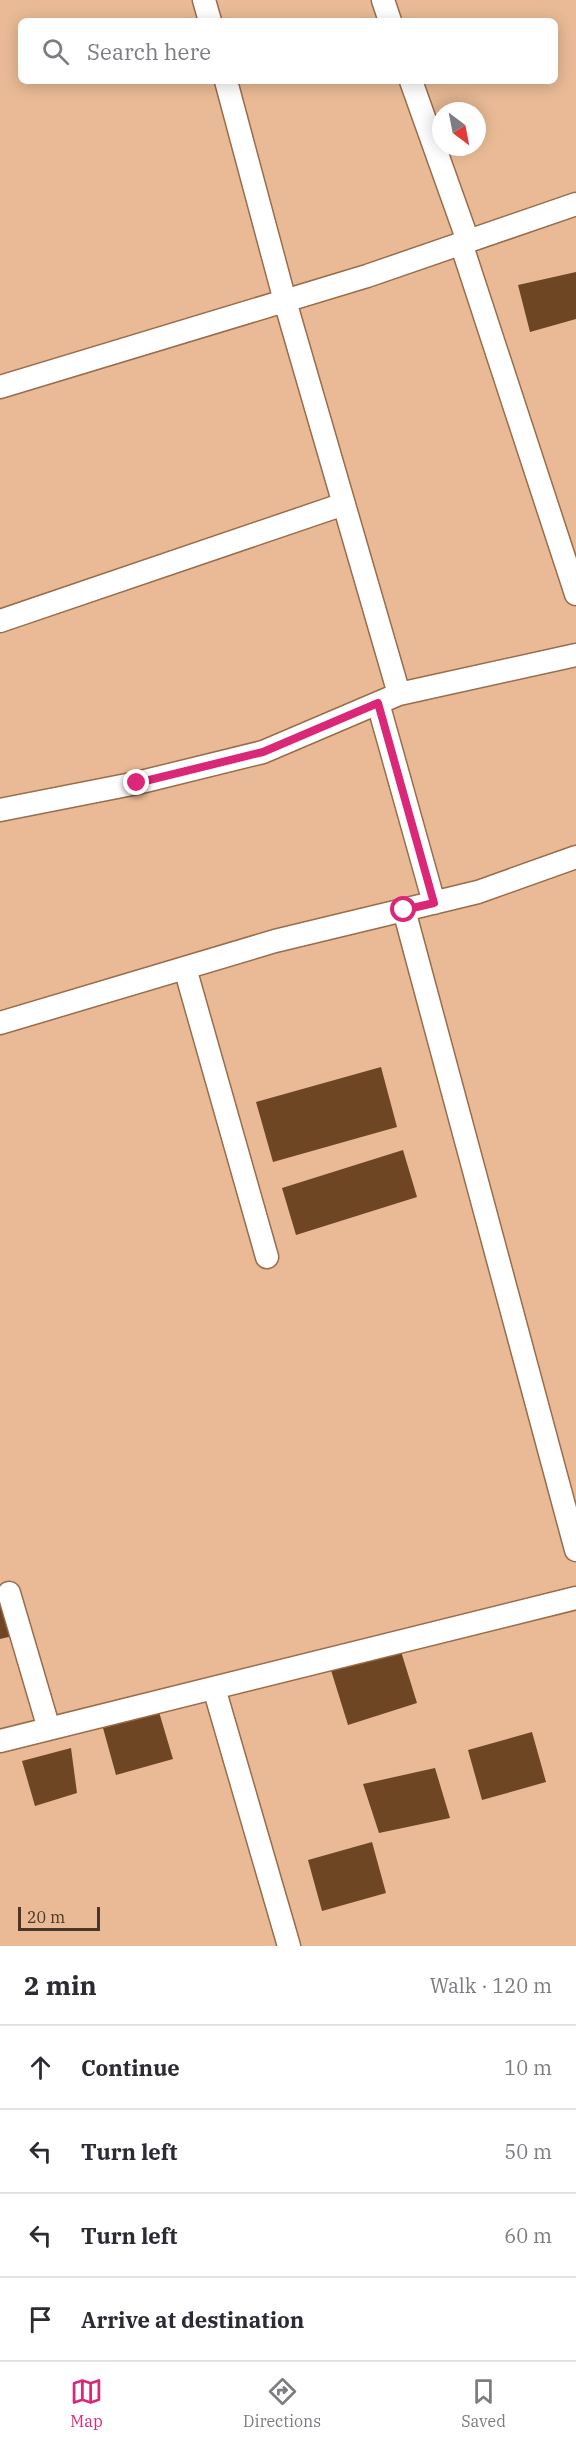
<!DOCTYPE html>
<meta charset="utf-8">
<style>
:root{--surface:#fff;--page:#f7f7f7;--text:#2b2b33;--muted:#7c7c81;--line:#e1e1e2;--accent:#db2777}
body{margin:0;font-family:"IBM Plex Serif",serif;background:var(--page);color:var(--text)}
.compass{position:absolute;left:432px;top:102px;width:54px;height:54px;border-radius:50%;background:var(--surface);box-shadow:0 3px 15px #0003;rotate:148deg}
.scale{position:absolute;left:18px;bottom:15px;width:82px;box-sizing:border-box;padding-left:6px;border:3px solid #493627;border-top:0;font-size:16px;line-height:21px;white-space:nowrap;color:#493627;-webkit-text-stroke:4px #e9ba95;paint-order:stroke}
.stop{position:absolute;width:18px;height:18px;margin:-14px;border:4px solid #db2777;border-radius:50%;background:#fff}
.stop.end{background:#db2777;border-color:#fff;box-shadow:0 2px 6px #0008}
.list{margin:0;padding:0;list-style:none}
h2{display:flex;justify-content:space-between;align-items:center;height:78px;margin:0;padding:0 24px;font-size:26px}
h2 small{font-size:20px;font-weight:400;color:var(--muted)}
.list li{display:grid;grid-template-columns:39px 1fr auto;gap:18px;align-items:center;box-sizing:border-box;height:84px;padding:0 24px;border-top:2px solid var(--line)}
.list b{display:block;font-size:22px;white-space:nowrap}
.list em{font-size:20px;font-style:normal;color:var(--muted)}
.icon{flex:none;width:33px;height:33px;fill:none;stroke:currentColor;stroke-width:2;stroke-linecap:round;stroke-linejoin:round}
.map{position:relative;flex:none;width:576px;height:1946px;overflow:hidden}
.search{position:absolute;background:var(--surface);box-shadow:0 3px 15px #0003;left:18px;right:18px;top:18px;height:66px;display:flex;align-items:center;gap:15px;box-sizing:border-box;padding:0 21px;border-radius:9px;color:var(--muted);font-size:22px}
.sheet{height:414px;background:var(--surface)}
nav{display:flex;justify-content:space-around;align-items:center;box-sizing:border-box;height:84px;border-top:2px solid var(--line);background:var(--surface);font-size:16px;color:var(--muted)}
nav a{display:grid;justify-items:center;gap:3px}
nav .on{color:var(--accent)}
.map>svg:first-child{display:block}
.building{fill:#6e4624}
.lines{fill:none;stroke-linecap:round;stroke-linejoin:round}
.minor-casing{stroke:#986d4b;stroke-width:25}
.minor{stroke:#fff;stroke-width:22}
.route{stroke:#db2777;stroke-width:8}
</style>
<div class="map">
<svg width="576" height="1946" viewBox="0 0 576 1946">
<rect width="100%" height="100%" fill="#e9ba95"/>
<!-- building -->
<path class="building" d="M576,272V319L530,332L518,285Z
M381,1067L397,1127L273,1162L256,1102Z
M403,1150L417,1197L296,1235L282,1188Z
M0,1592L17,1635L0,1639Z
M399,1645L417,1703L348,1725L330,1667Z
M159,1712L173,1759L116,1775L103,1728Z
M532,1732L546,1782L482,1800L468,1750Z
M71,1748L77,1793L35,1806L22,1761Z
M435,1768L450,1818L379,1833L363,1784Z
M372,1842L386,1893L322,1911L308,1860Z"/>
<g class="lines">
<!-- minor casing -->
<g class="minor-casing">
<path id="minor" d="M204,0L210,21
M383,0L390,21
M226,81L285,301L399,694
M411,81L468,241
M461,243L576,594
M0,387L367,276L576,204
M0,621L344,504
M378,703L434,903
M0,810L137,783L263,752L399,694L576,655
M404,910L576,1550
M185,968L267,1257
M0,1023L275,941L478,892L576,857
M9,1593L49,1729
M214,1688L289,1946
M0,1741L576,1598"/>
</g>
<!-- minor -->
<use href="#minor" class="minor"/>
</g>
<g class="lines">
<!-- route -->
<path class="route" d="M137,783L263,752L378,703L434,903L404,910"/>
</g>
</svg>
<svg class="compass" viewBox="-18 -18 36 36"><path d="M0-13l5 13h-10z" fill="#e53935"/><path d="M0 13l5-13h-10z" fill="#7c7c81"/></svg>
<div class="scale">20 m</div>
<div class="stop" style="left:404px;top:910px"></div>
<div class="stop end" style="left:137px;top:783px"></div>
<div class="search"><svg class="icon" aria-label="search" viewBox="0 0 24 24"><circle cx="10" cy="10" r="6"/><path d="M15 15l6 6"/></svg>Search here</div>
</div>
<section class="sheet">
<h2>2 min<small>Walk · 120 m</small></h2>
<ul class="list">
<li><svg class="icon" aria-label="ahead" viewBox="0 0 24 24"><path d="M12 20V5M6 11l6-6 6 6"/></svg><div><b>Continue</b></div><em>10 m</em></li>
<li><svg class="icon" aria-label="left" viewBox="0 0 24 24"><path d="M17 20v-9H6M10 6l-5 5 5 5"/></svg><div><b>Turn left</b></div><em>50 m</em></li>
<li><svg class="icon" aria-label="left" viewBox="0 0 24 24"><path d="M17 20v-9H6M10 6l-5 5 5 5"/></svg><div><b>Turn left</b></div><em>60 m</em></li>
<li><svg class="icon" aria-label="arrive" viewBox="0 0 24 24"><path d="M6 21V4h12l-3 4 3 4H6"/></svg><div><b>Arrive at destination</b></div></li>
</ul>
</section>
<nav>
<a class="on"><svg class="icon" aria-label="map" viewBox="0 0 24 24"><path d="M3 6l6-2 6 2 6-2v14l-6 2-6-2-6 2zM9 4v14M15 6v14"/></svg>Map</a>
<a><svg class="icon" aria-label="directions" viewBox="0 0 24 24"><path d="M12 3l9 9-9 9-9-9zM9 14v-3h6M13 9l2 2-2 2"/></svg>Directions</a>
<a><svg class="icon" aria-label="saved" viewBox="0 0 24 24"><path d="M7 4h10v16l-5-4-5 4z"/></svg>Saved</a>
</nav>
